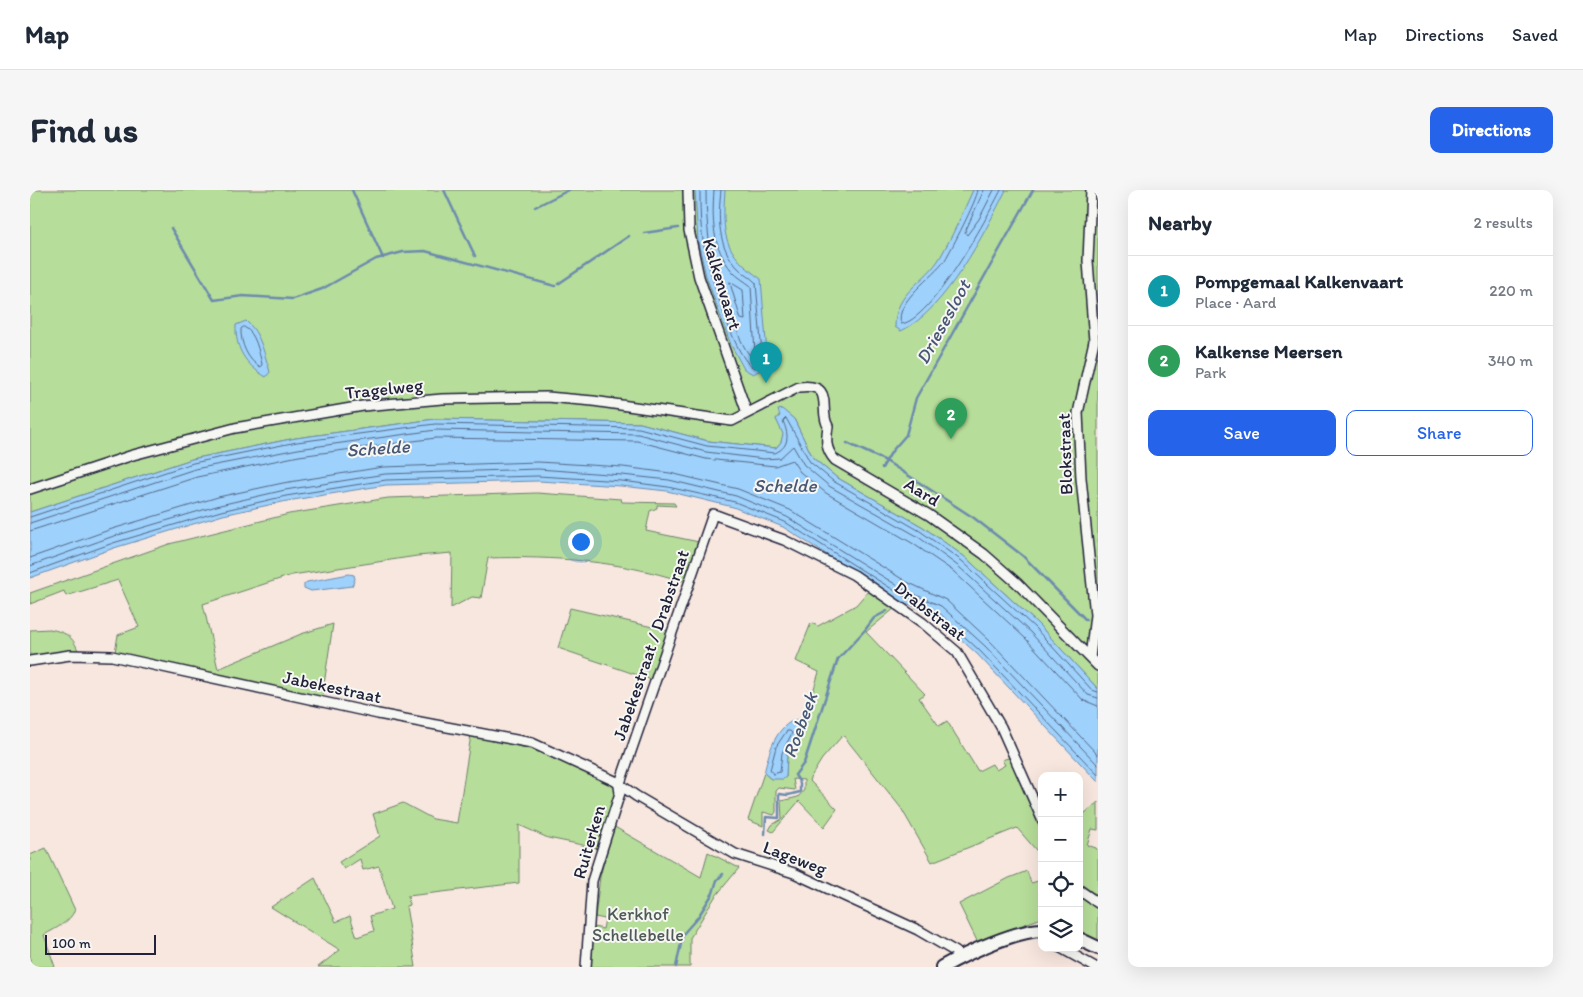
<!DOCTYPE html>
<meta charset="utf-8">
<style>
:root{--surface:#fff;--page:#f6f6f7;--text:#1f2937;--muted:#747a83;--line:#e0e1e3;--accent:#2563eb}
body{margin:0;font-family:Itim,sans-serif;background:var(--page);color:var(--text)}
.controls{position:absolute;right:15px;bottom:15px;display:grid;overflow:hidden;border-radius:10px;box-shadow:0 5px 20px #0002}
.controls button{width:45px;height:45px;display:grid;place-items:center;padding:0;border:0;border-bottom:1px solid var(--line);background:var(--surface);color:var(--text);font:25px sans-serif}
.scale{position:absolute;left:15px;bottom:12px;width:111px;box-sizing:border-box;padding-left:5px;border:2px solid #22223b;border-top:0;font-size:14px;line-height:18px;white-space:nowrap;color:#22223b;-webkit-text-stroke:4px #f6f6f2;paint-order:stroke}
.you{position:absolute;left:550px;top:351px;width:18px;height:18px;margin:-12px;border:4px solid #fff;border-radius:50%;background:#1a73e8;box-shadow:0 0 0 8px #1a73e833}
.badge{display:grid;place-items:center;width:32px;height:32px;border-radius:50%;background:var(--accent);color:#fff;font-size:16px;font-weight:700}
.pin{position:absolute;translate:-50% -41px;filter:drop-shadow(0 1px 2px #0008)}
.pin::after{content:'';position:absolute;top:26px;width:18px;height:15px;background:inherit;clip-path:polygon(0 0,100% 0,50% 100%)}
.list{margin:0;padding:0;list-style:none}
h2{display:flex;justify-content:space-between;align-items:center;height:65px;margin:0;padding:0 20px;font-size:21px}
h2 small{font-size:16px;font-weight:400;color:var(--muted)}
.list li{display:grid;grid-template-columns:32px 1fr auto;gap:15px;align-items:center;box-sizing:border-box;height:70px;padding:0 20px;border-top:1px solid var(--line)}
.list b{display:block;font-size:19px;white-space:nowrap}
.list p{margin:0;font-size:16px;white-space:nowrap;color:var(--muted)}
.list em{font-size:16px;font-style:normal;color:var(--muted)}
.actions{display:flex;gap:10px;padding:15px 20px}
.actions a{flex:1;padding:11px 0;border:1px solid var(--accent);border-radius:10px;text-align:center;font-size:18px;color:var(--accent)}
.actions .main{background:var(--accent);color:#fff}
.icon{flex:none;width:28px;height:28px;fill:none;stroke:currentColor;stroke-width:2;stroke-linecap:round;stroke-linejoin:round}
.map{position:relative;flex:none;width:1068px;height:777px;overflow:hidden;border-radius:10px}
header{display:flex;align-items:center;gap:30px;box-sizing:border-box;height:70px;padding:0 25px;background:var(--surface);border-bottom:1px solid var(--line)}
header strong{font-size:24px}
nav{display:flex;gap:28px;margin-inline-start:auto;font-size:18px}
.intro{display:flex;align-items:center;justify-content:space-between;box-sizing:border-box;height:120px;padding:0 30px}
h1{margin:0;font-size:35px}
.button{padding:12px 22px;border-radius:10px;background:var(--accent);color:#fff;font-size:18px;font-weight:700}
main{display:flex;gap:30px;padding:0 30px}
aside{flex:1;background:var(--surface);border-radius:10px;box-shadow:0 5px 20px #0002}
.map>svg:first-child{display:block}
.green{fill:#b6dd99;stroke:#6c806a}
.water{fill:#9ed1fb;stroke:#6c8bae}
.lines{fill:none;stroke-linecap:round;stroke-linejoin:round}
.shore{stroke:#546888;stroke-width:1}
.stream{stroke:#6c8bae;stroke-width:2.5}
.street-casing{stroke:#22223b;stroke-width:12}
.secondary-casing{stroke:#22223b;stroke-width:16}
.street{stroke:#f6f6f2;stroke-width:9}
.secondary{stroke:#f6f6f2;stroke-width:12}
.labels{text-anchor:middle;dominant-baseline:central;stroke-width:4;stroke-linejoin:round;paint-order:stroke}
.street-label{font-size:18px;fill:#22223b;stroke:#f6f6f2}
.park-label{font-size:18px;fill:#4e5a57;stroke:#f6f6f2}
.water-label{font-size:19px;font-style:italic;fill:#475775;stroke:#f6f6f2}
</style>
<header>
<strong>Map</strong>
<nav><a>Map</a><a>Directions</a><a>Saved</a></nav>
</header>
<div class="intro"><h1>Find us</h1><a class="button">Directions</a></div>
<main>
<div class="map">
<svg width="1068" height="777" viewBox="0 0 1068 777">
<rect width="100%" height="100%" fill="#f8e7df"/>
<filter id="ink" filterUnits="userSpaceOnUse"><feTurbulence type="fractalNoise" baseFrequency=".02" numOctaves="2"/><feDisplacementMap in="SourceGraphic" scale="10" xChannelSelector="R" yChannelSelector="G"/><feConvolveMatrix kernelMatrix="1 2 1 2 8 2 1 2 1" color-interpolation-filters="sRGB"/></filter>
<g filter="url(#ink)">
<!-- green -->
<path class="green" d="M0,0H1068V499L1008,434L935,367L893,337L806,287L783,268L764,229L756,223L750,224L746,229L754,244L751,252L746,258L678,251L610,233L405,229L266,248L162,269L0,322Z
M507,303L591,309L592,312L644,313L646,316L627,315V318L620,321L616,341L669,352L656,388L652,391C589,371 524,366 458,368L451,408L442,407L421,418L422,363L387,366L262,385L173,414L188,479L271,444L303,434L292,508L85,462L88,445L109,437L88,390L36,406L34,401L0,414V403L139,354L259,324L358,308Z
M839,400L865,418L836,442L895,504L889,508L909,536L917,531L948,581L962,574L966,580L975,575L972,570L981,567L1012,643V667L987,638L902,672L871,618L813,545L792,569L779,590L807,619L794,637L769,611L743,642L739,640L742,635L752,629L751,611L768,607L774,600V590L763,589L765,600L749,598L746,601V622L744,625L733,622V636L718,630L734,583L741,589L756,587L757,564L772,538L789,482L766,471L781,433L788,436L826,415Z
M540,418L640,441L622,490L528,458Z
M20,439C37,443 43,446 49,463L0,476V440Z
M441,545L517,563L587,597L567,658L518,648L489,635V693L378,706L379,715L376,716L386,777H288L310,760L241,717L285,688L306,732L320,726L327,747L344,741L340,726L362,719L349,676L333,680L330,669L314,679L309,672L350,646L343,624L373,613L403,629L427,633Z
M1068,612V640L1062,639L1057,655L1066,658L1068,661V704L1063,703L1049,692V628Z
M583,636L671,687L678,662L709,678L685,707L660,748V777H561L564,737L573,739L575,729L565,727L570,687Z
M16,658L45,720C39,733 26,738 14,745L25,777H0V665Z
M997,681L1001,693L1012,690V728L947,751L929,714L979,688Z
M1050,707H1055L1068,717V752L1049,744Z"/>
<!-- water -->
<path class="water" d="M665,0H695C692,45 693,62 731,89L737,164L735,178L723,184L714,179L701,155L676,86L668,52Z
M943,0H976C955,42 915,121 871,141L865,137C865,100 895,94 911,66C923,45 933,22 943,0Z
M216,131C231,143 234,164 240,182L236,187C216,175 205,159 206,135Z
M752,219L764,229L783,268L806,287L893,337L935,367L1008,434L1068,499V592L947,464L905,426L867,409L753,337L703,317L637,301L591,296L508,291L356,295L257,311L193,325L84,358L0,388V322L162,269L266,248L405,229L610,233L678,251L746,258L751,252L753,244L746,229L750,226L748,220Z
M319,384L324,385L325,389L322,396L281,401L274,398V394L277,392Z
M768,529L774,530L757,564L756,587L753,589H741L734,583C739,563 745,535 768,529Z"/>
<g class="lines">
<!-- shore -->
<path class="shore" d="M670,0C670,17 670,33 673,50C677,73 704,170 724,178L730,175L732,164L726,93C721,87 713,84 708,78C687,57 688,27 691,0
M676,0C676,17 677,33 679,50C683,70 708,160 723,168L725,164L721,96C715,91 707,87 702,81C682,57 682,30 684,0
M948,0C946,12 922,58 915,70C904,87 864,111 871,134C901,131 957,28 971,0
M954,0L935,42L937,45L949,29L964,0
M700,92L713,100L715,130L711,129Z
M214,137C226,142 229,163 232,174L231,177C218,172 210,152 211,139Z
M0,327L163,273L267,252L405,234L609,238L677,256L745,263C761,256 758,243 753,231L756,228L780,272L803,291L890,341L932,371L1005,438L1062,500L1068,502
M0,333L165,279L268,259L406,240L608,244L676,262L734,269L750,268L763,256L774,275L799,296L887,346L928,376L1000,442L1058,505L1068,508
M0,341L167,287L269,266L406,248L607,251L676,269L745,276L762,270L770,282L796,303L882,353L923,381L995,448L1053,510L1068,516
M0,368L79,340L188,307L253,293L353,277L508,272L593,277L640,283L708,299L760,320L877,392L916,410L960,451L1068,565
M0,376L81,347L190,315L255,300L355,284L508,279L592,285L639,290L706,306L757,327L873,399L911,416L955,456L1068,575
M0,383L83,353L191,321L256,306L356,290L508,286L592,291L638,297L705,312L755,332L870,404L908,422L950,461L1068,585
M757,541H760L762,543L752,563L750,582L743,584L740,580L746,557Z"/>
<!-- stream -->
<path class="stream" d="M322,0L353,68
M414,0L445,66
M505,17L539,0
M141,38L184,110L213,106L263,109L292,99L346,69L373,62L395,61L525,96
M614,43L648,38
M528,94L599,46
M817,253L856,271L944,328L993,366L1056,430
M852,278L862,261L876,245L886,208L1003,0
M735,644L736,627L749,628V604L758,605L770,602V593L765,585L774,573L808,469L835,440L844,428L857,421
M646,777L653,744L668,727L683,703L687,690L693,684"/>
<!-- street casing -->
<g class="street-casing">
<path id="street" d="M658,0L659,40L669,87L717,223
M0,299L103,265L205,238L333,216L412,209L517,207L563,211L702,231L769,197C806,192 788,221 798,236C796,250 795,259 805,270L899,325L954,364L987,393L1068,476
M1060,468L1065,425L1051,288L1048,223L1064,151L1058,71L1061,0
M0,471L40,465L82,466L348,524L502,553L585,591L606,606L705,664L764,683L888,740L926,762L930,767
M1049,700L1068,713
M1031,758L1065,777
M556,777L562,691L590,603L589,596L683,324L754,350L824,385L893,433L927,462L971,537L1012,629"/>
</g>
<!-- secondary casing -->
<g class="secondary-casing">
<path id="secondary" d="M1049,749L1068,758
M912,777C937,763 984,741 1012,740"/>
</g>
<!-- street -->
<use href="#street" class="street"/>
<!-- secondary -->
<use href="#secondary" class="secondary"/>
</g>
</g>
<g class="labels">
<!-- street labels -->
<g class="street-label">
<text transform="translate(692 94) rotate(73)">Kalkenvaart</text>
<text transform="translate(354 199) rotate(-6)">Tragelweg</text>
<text transform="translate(1035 264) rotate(-92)">Blokstraat</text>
<text transform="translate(892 302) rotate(31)">Aard</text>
<text transform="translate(900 421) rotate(38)">Drabstraat</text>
<text transform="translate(621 455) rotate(-71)">Jabekestraat / Drabstraat</text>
<text transform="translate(302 497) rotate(12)">Jabekestraat</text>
<text transform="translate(559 652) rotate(-74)">Ruiterken</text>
<text transform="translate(765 668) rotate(21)">Lageweg</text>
</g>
<!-- park labels -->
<g class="park-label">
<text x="608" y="724">Kerkhof<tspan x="608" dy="21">Schellebelle</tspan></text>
</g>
<!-- water labels -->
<g class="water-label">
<text transform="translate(913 132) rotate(-61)">Driesesloot</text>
<text transform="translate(348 258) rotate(-4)">Schelde</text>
<text x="755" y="295">Schelde</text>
<text transform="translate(770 535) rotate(-70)">Roebeek</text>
</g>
</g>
</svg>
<div class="controls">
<button>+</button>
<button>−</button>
<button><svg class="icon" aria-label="locate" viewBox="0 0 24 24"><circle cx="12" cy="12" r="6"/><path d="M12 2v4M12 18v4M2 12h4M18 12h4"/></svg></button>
<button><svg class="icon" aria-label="layers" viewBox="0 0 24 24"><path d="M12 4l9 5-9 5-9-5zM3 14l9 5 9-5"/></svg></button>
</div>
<div class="scale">100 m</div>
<div class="you"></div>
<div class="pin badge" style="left:736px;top:193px;background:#0f9aa8">1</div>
<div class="pin badge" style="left:921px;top:249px;background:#2e9e5b">2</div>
</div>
<aside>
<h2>Nearby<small>2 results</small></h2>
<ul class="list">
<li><span class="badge" style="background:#0f9aa8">1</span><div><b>Pompgemaal Kalkenvaart</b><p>Place · Aard</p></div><em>220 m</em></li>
<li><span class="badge" style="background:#2e9e5b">2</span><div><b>Kalkense Meersen</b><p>Park</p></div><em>340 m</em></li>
</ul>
<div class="actions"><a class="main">Save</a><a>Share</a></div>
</aside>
</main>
